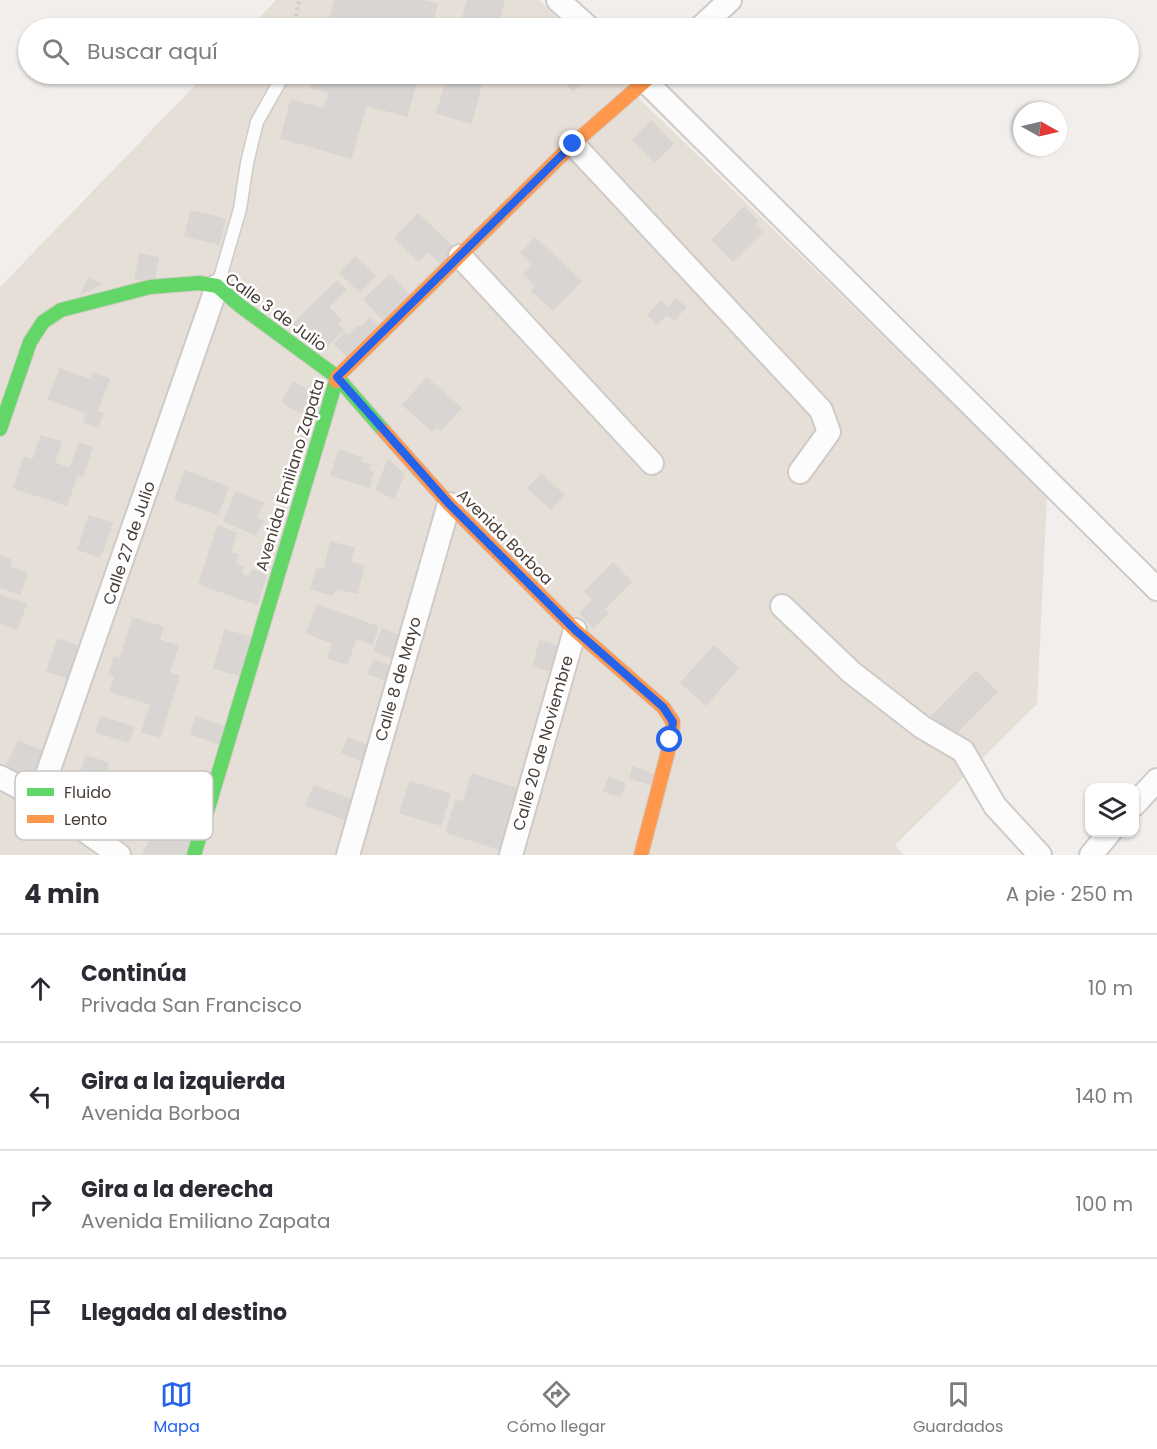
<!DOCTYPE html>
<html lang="es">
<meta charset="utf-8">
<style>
:root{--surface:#fff;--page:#f7f7f7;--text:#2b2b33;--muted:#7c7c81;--line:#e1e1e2;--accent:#2563eb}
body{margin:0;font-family:Poppins,sans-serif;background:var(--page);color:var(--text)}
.controls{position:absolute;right:18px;bottom:18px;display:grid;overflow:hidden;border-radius:12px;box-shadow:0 2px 4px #0004}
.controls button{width:54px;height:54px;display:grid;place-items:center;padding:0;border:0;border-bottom:2px solid var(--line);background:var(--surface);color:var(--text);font:30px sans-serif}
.compass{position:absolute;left:1013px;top:102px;width:54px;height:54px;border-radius:50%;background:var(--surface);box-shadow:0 2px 4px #0004;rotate:98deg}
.stop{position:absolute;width:18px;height:18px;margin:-14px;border:4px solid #2563eb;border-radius:50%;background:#fff}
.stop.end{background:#2563eb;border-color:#fff;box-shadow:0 2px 6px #0008}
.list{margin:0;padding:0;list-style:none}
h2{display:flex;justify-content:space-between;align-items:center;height:78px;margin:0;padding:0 24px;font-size:26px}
h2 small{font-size:20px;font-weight:400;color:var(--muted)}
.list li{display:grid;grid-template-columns:39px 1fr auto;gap:18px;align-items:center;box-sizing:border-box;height:108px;padding:0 24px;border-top:2px solid var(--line)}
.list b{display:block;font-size:22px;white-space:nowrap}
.list p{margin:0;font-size:20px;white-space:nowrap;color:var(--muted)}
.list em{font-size:20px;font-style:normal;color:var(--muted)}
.icon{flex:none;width:33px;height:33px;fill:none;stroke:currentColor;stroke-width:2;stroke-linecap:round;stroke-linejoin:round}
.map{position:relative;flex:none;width:1157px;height:855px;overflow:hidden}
.search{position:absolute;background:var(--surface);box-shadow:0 2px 4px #0004;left:18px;right:18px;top:18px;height:66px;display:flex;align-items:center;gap:15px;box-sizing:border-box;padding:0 21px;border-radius:33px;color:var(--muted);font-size:22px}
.sheet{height:510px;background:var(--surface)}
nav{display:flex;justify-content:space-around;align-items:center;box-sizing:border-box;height:84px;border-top:2px solid var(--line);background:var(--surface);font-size:16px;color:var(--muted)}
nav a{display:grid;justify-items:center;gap:3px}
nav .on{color:var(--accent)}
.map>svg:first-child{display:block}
.residential{fill:#e5dfd8}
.building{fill:#d9d5d2;stroke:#dad5d1;stroke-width:1.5}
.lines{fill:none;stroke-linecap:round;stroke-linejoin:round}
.lane-casing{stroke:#cecac7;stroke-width:15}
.street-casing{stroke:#cecac7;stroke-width:26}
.fast-casing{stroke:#d2cbc3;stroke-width:16}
.slow-casing{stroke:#d2cbc3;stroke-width:16}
.path{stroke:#d2cecb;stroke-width:4;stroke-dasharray:3 3;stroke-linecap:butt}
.lane{stroke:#fdfcfc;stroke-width:12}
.street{stroke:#fdfcfc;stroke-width:22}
.fast{stroke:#63d668;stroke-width:14}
.slow{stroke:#ff974d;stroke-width:14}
.route{stroke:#2563eb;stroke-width:8}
.labels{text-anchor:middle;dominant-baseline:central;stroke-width:5;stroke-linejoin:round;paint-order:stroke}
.street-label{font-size:16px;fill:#483e37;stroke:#fff}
.key{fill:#fff;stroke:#c8c5c3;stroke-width:1.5}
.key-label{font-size:16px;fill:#483e37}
</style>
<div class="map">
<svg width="1157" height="855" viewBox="0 0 1157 855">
<rect width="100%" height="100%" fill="#f1eeeb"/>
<!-- residential -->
<path class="residential" d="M276,0H539L568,28H249Z
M206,74H614L1047,496L1037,704L895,845L904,855H0V287Z"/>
<!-- building -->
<path class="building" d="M335,0H421L437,4L431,28H327Z
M468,0H504L497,28H460Z
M315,74H418L407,116L366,105L351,158L281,138L291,100L324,109L329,92L311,88Z
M448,74H484L471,123L437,113Z
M557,74H591L573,91Z
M651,121L673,144L655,162L633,140Z
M744,207L757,221L754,224L762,232L733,261L712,240Z
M191,211L225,219L219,244L185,236Z
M418,214L457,251L443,265L428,251L419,261L395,238Z
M535,238L581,281L553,310L532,291L536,286L524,274L533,265L521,253Z
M140,254L158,258L154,282L135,279Z
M355,257L375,276L360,292L340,273Z
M390,275L411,297L385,322L364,299Z
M89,278L101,284L81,294Z
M337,281L346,290L328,307L341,320L337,323L343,330L319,354L292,325Z
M676,299L686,307L674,320L667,314L657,324L648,315L661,301L668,308Z
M370,318L381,329L351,360L335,344L344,333L348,336L358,326L360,328Z
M60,369L91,380L93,373L109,379L97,412L103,414L98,427L84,422L87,413L48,399Z
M427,378L461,408L441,430L436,426L432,431L403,405Z
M293,382L325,399L314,420L282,402Z
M41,436L61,442L54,463L70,469L79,443L92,447L83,476L77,474L67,505L14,488L24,457L33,460Z
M339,450L361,458L360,462L370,465L368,471L373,472L369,487L331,475Z
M388,460L404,474L394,498L376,490Z
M185,471L228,487L218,514L175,499Z
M541,474L564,495L551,509L528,488Z
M236,492L263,503L256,518L263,521L256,535L224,521Z
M89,516L112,523L100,557L78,549Z
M218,526L236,533L230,553L238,555L235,564L243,567L241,574L249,577L252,570L266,575L257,604L199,584Z
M331,542L354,548L350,562L364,566L357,593L335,588L333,595L311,589L317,568L324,570Z
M0,556L11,560L9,567L27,573L20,594L0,587Z
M613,563L631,582L604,609L608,613L593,628L580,613L593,600L585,591Z
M0,595L26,604L17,629L0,623Z
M317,605L378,627L372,644L356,638L347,664L328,658L333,643L307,633Z
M133,618L163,627L159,640L178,646L169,673L179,676L160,737L142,732L151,704L110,691L115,676L109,674L114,657L120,659Z
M382,629L407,639L399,660L374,651Z
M225,630L253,638L242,676L214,668Z
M58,639L84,648L74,680L47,671Z
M540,641L563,647L556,672L533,666Z
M714,646L738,668L706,705L681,683Z
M374,660L398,669L393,683L369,674Z
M976,671L997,692L952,737L932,716Z
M101,717L134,727L129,742L96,732Z
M196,717L225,727L220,744L191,734Z
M348,738L377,749L371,764L342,753Z
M18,741L49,754L37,781L6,768Z
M86,756L108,763L101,789L108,791L98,822L74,815L84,784L78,782Z
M633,767L660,777L657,786L630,778Z
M472,774L524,791L505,851L446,832L456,800L463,803Z
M609,777L625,784L620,797L604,791Z
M410,782L450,794L441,825L400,813Z
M314,786L360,803L352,822L306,805Z
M158,822L199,840L192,855H143Z"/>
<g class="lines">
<!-- lane casing -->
<g class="lane-casing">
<path id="lane" d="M218,285L240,209L247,163L257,122L284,74"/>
</g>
<!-- street casing -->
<g class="street-casing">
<path id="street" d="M558,0L589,28
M700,28L730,0
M638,74L1157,589
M573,144L821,410L829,432L800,472
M460,256L652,463
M782,606L851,672L922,727L963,751L995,806L1040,855
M0,777L39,798L119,855
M39,798L217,286
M1134,805L1157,780
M348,855L449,504
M511,855L575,630
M1091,855L1110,832"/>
</g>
<!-- fast casing -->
<g class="fast-casing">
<path id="fast" d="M0,429L30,342L43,322L61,310L150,287L199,283L217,286L239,305L337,377L384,431
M194,855L336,381"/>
</g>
<!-- slow casing -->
<g class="slow-casing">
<path id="slow" d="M336,381L337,377L573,144L653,74
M384,431L449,504L575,630L663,707L673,722L671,740L641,855"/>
</g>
<!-- path -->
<path class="path" d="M294,28L299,0"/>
<!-- lane -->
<use href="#lane" class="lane"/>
<!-- street -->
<use href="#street" class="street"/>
<!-- fast -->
<use href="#fast" class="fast"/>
<!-- slow -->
<use href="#slow" class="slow"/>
</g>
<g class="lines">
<!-- route -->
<path class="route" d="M573,144L337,377L449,504L575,630L663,707L673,722L670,740"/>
</g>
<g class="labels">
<!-- street labels -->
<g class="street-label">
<text transform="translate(276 312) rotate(36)">Calle 3 de Julio</text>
<text transform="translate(290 475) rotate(-73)">Avenida Emiliano Zapata</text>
<text transform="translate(505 537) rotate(45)">Avenida Borboa</text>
<text transform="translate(129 543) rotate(-71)">Calle 27 de Julio</text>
<text transform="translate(398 679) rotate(-74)">Calle 8 de Mayo</text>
<text transform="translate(543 743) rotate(-74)">Calle 20 de Noviembre</text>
</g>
</g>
<!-- legend -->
<rect x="15" y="771" width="198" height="69" rx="9" class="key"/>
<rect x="27" y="788" width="27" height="8" fill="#63d668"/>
<rect x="27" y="815" width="27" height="8" fill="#ff974d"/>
<g class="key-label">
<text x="64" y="798">Fluido</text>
<text x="64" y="825">Lento</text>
</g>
</svg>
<div class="controls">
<button><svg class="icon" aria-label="layers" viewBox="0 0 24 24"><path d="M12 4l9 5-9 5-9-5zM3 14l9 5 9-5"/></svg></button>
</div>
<svg class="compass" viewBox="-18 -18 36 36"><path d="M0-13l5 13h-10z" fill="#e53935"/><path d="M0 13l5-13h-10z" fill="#7c7c81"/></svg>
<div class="stop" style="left:670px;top:740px"></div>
<div class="stop end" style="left:573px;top:144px"></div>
<div class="search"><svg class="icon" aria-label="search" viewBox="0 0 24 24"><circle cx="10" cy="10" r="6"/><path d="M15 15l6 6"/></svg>Buscar aquí</div>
</div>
<section class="sheet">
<h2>4 min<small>A pie · 250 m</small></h2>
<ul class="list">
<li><svg class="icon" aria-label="ahead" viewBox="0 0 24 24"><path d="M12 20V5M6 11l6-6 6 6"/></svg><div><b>Continúa</b><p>Privada San Francisco</p></div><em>10 m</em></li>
<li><svg class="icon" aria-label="left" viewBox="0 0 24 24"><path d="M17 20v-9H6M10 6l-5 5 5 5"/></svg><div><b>Gira a la izquierda</b><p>Avenida Borboa</p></div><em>140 m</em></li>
<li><svg class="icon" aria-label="right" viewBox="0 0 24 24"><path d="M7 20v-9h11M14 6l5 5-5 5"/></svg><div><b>Gira a la derecha</b><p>Avenida Emiliano Zapata</p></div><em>100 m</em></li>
<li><svg class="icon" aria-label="arrive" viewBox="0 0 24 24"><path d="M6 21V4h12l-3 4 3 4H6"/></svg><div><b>Llegada al destino</b></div></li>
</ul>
</section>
<nav>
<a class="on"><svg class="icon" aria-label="map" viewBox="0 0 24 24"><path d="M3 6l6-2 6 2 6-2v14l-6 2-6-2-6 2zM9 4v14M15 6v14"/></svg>Mapa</a>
<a><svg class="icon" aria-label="directions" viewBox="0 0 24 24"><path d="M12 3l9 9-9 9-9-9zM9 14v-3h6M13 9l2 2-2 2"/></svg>Cómo llegar</a>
<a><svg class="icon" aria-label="saved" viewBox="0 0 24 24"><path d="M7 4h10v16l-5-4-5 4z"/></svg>Guardados</a>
</nav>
